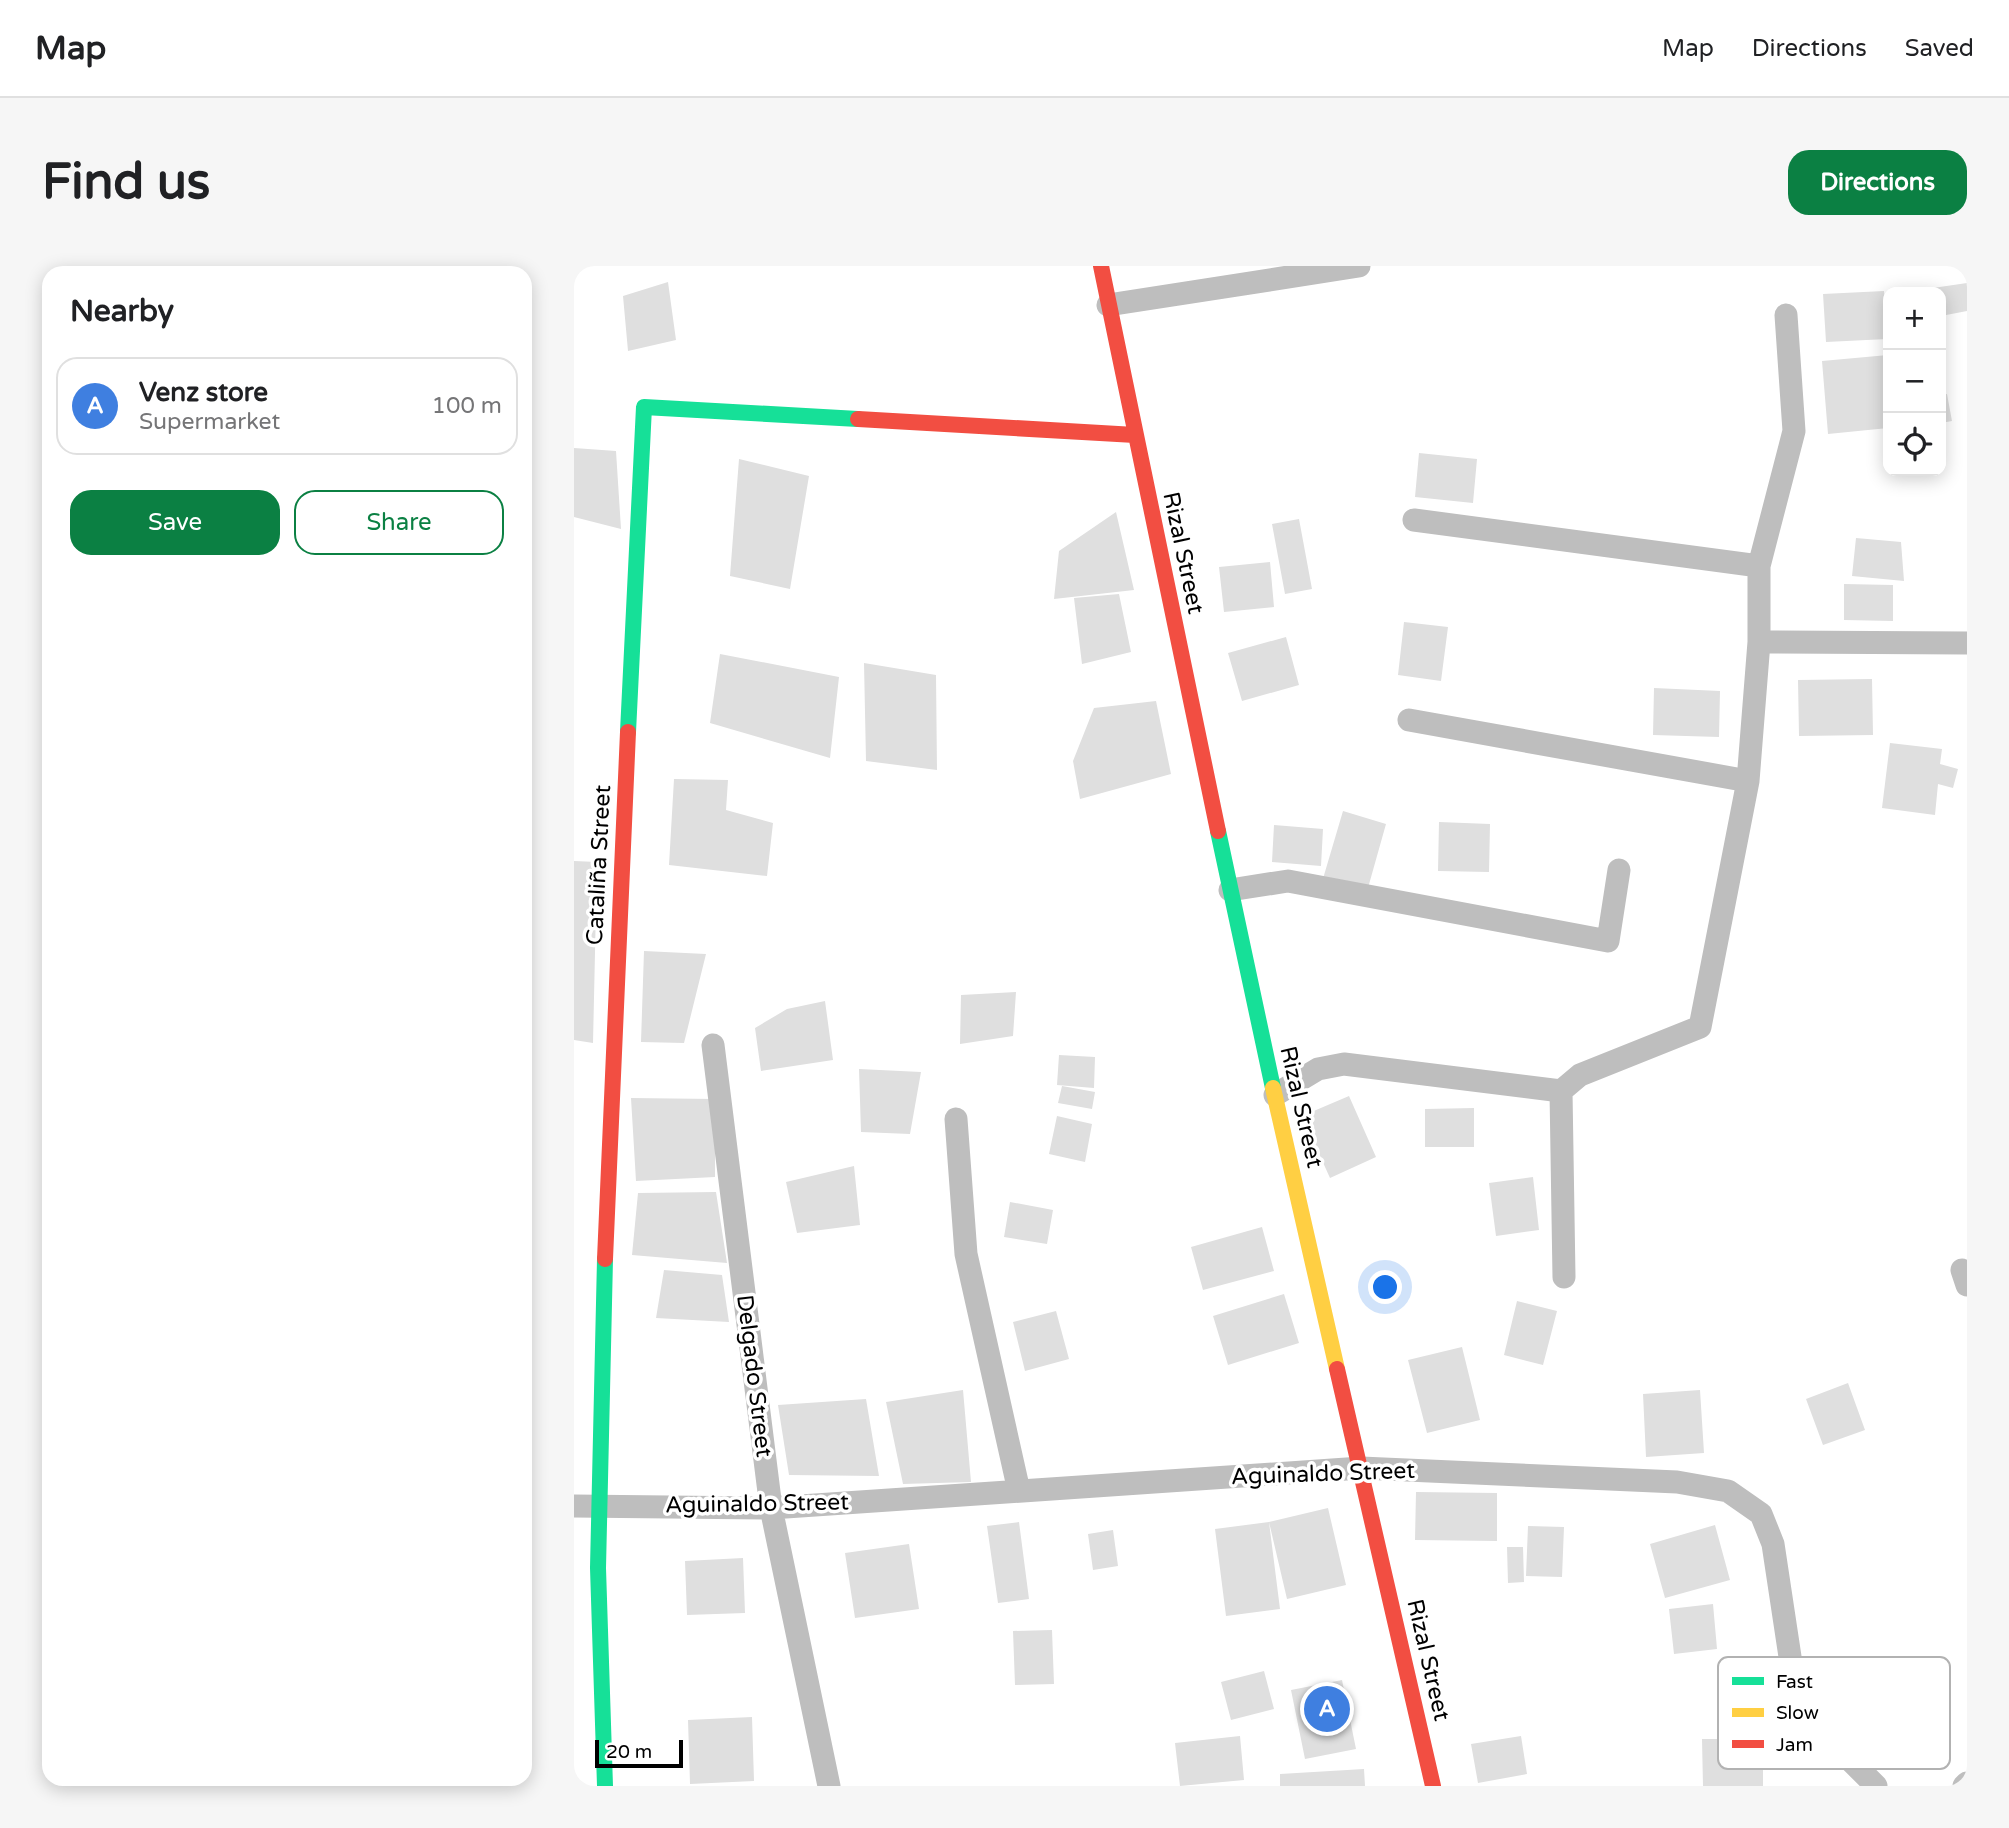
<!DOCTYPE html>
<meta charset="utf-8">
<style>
:root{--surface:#fff;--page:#f6f6f6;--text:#202124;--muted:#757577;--line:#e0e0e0;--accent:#0b8043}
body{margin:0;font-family:"Varela Round",sans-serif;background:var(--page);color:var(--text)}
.controls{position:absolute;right:21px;top:21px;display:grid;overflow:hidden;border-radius:14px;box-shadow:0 4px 18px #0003}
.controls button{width:63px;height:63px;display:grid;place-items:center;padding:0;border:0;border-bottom:2px solid var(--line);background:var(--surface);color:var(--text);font:35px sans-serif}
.scale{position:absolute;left:21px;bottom:18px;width:88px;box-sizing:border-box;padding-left:7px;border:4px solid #000;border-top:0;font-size:19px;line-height:24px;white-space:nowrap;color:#000;-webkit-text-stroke:5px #fff;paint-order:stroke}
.you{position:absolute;left:812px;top:1022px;width:24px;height:24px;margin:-18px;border:5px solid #fff;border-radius:50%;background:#1a73e8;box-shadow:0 0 0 10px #1a73e833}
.badge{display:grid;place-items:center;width:46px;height:46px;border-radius:50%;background:var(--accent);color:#fff;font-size:23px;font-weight:700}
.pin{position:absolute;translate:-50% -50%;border:4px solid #fff;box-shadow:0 2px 7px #0006}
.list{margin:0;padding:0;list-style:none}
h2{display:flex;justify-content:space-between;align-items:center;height:91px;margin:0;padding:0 28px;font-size:30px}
h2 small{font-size:23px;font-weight:400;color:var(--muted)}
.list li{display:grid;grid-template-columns:46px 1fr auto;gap:21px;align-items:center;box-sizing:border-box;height:98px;margin:0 14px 14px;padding:0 14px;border:2px solid var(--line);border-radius:21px}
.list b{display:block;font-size:26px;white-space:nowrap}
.list p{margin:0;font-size:23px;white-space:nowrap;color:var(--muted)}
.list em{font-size:23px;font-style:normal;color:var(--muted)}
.actions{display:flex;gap:14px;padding:21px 28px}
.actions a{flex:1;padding:16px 0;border:2px solid var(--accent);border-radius:21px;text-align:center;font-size:24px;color:var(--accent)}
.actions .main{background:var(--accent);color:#fff}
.icon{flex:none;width:38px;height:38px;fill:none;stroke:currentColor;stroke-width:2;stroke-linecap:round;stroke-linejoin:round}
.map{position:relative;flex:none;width:1393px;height:1520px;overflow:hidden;border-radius:21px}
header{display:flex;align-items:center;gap:42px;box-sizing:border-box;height:98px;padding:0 35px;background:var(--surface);border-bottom:2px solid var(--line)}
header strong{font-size:33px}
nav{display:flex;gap:38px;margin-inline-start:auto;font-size:24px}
.intro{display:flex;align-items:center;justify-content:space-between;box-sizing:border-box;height:168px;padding:0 42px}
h1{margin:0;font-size:49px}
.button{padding:18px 32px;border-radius:21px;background:var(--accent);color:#fff;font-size:24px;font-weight:700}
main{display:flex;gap:42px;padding:0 42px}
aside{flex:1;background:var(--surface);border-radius:21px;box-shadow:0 4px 18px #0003}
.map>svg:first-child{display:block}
.building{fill:#dfdfdf}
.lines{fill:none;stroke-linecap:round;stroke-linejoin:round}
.street{stroke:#bebebe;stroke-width:23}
.fast{stroke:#16e098;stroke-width:16}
.slow{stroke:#ffcf43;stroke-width:16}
.jam{stroke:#f24e42;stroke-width:16}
.labels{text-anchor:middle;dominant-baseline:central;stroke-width:7;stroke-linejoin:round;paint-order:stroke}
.street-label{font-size:23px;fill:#000;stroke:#fff}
.key{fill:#fff;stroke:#b2b2b2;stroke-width:2}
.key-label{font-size:19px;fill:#000}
</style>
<header>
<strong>Map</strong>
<nav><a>Map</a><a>Directions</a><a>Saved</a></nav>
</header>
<div class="intro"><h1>Find us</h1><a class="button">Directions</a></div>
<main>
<aside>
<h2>Nearby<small></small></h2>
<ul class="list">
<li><span class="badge" style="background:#3f7fe0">A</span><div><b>Venz store</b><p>Supermarket</p></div><em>100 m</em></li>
</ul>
<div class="actions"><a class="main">Save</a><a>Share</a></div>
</aside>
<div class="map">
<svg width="1393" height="1520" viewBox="0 0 1393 1520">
<rect width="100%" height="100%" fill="#fff"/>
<!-- building -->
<path class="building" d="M94,16L102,74L54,85L49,30Z
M1393,17V45L1367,50V26H1353L1352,23Z
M1310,25L1313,73L1252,76L1249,28Z
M1314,89V162L1254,168L1248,95Z
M1373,128L1378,155L1367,157V129Z
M0,182L42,185L47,263L0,251Z
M845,187L903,193L899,237L841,231Z
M165,193L235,210L216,323L156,310Z
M542,246L560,324L480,333L485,285Z
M725,253L738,323L711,328L698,258Z
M1282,272L1327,276L1330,315L1278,310Z
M696,296L700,341L650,346L645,301Z
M1270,318L1319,319V355L1270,354Z
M545,328L557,386L508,398L500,332Z
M830,356L874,361L867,415L824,409Z
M712,371L725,419L668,435L654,387Z
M146,388L265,411L256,492L136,457Z
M290,397L362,409L363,504L292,495Z
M1298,413L1299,469L1225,470L1224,414Z
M1080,422L1146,425L1145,471L1079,469Z
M582,435L597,508L506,533L499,495L520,442Z
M1316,477L1368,483L1366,498L1384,503L1379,522L1364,518L1361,549L1308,542Z
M100,513L154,514L152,544L199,557L193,610L95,599Z
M769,545L812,558L792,629L748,616Z
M865,556L916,558L915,606L864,605Z
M700,559L749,563L747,600L698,596Z
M0,595L23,596L19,777L0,774Z
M70,685L132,688L110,777L67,776Z
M442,726L439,770L386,778L387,729Z
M251,735L259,794L187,805L181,762L213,743Z
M485,789L521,791L520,822L483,819Z
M285,803L347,806L336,868L287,866Z
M488,820L521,826L518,843L484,837Z
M775,830L802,891L756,912L728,850Z
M57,832L141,833V911L62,915Z
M900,842V881H851V843Z
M483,850L518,858L511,896L475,888Z
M280,900L286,959L223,967L212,916Z
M959,911L965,964L922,970L915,917Z
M142,926L153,997L58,989L64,927Z
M436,936L479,944L473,978L430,971Z
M688,961L700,1005L629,1024L617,981Z
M90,1004L148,1009L155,1056L82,1052Z
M710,1028L725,1077L654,1099L639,1050Z
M943,1035L983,1045L969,1099L930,1089Z
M482,1045L495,1093L451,1105L439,1056Z
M888,1081L906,1154L853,1167L834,1094Z
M1274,1117L1291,1164L1249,1179L1232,1133Z
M389,1124L397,1216L329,1218L312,1136Z
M1126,1124L1130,1187L1072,1191L1069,1128Z
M292,1133L305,1210L215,1209L204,1139Z
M842,1226L923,1227V1275L841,1274Z
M754,1242L772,1319L713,1333L695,1256Z
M445,1256L455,1333L424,1337L413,1260Z
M695,1256L706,1343L652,1350L641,1263Z
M1141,1259L1156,1314L1091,1332L1076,1278Z
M954,1260L990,1261L988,1311L952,1310Z
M539,1264L544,1300L519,1304L514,1268Z
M335,1278L345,1343L281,1352L271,1287Z
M933,1281H949L950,1316L934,1317Z
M169,1292L171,1347L113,1349L111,1295Z
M1139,1338L1143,1383L1100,1388L1095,1343Z
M478,1364L480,1418L441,1419L439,1365Z
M690,1405L700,1443L657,1454L647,1416Z
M768,1414L782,1483L731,1493L717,1424Z
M178,1451L180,1515L116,1518L114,1454Z
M666,1470L670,1514L606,1520L601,1477Z
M947,1470L953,1508L904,1517L897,1478Z
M1128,1473H1189V1520H1129Z
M790,1503L791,1520H706V1508Z"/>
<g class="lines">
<!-- street -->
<path class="street" d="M534,39L785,0
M840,254L1185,300
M1185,376L1393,377
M835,454L1174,515
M656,624L714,615L1034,675L1045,604
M139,779L197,1242L255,1520
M701,829L744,803L770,798L987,825
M382,853L392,988L445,1225
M1388,1004L1393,1019
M990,1011L987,825L1006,809L1126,761L1174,515L1185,376V300L1220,165L1212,49
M0,1240L197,1242L787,1202L1103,1216L1154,1225L1187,1248L1199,1278L1218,1404L1233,1442L1263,1481L1302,1520
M1390,1520L1393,1517"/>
<!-- fast -->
<path class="fast" d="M54,466L70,141L284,153
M644,565L699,822
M31,993L24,1302L31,1520"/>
<!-- slow -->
<path class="slow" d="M699,822L763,1103"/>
<!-- jam -->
<path class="jam" d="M527,0L644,565
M284,153L561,169
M31,993L54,466
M763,1103L859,1520"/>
</g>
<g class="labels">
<!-- street labels -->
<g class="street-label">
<text transform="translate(609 287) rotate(78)">Rizal Street</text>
<text transform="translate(25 599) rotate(-87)">Cataliña Street</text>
<text transform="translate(727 841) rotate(77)">Rizal Street</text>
<text transform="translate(180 1110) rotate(83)">Delgado Street</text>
<text transform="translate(749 1208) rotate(-2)">Aguinaldo Street</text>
<text transform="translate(183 1238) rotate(-1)">Aguinaldo Street</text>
<text transform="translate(854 1394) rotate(77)">Rizal Street</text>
</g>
</g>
<!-- legend -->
<rect x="1144" y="1391" width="232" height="112" rx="10" class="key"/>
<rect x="1158" y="1411" width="32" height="8" fill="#16e098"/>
<rect x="1158" y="1442" width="32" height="9" fill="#ffcf43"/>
<rect x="1158" y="1474" width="32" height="8" fill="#f24e42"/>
<g class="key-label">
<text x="1202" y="1422">Fast</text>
<text x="1202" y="1453">Slow</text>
<text x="1202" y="1485">Jam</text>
</g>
</svg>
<div class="controls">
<button>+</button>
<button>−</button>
<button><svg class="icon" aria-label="locate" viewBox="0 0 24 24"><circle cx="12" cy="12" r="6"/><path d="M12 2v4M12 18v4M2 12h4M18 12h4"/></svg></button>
</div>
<div class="scale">20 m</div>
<div class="you"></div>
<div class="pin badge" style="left:753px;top:1443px;background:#3f7fe0">A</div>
</div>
</main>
